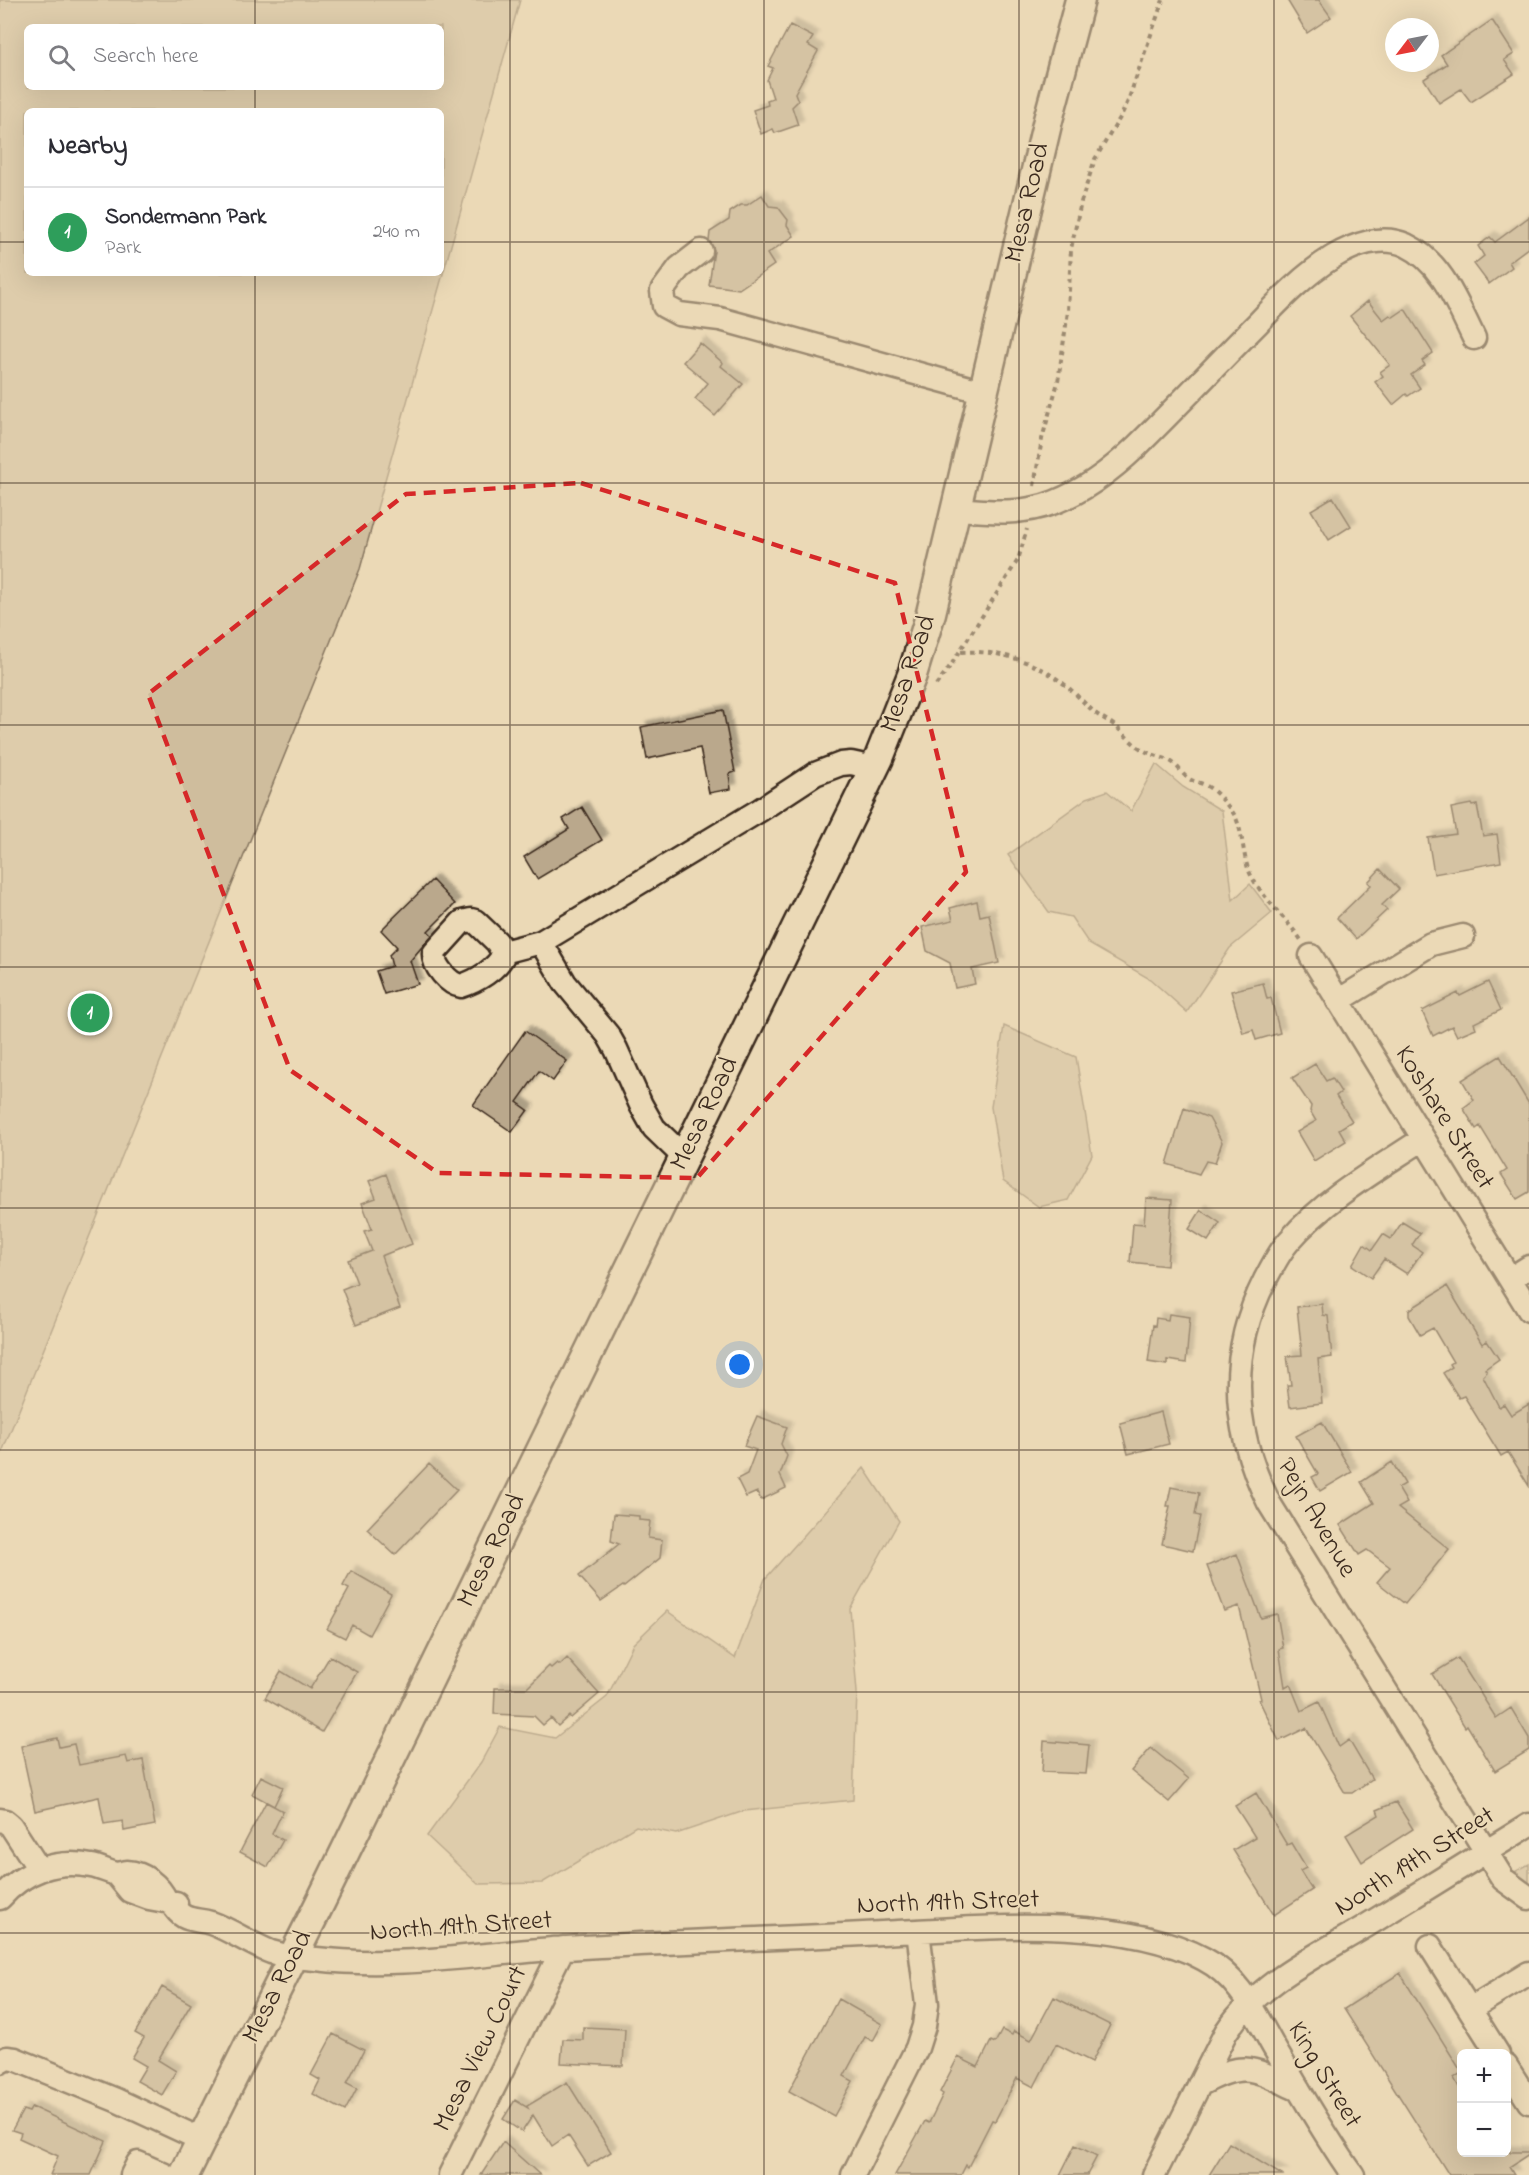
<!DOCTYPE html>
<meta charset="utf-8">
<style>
:root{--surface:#fff;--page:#f2f2f3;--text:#2b2b33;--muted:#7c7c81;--line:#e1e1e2;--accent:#db2777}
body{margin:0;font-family:"Indie Flower",sans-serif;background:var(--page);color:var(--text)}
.controls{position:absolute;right:18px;bottom:18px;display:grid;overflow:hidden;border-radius:9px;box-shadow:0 6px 24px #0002}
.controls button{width:54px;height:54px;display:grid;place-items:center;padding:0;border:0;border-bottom:2px solid var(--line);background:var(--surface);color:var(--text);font:30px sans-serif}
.compass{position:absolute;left:1385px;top:18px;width:54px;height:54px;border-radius:50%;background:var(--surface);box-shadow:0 6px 24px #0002;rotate:238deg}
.you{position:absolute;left:740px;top:1365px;width:21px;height:21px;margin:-15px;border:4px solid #fff;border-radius:50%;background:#1a73e8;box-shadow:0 0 0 9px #1a73e833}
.badge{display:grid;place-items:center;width:39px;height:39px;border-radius:50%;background:var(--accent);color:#fff;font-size:20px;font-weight:700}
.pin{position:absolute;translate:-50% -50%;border:3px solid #fff;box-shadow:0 2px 6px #0006}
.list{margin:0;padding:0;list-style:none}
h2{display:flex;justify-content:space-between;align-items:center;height:78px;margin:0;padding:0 24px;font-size:26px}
h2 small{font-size:20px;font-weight:400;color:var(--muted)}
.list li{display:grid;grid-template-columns:39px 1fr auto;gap:18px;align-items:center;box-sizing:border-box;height:90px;padding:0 24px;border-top:2px solid var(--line)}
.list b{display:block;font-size:22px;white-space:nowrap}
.list p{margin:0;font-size:20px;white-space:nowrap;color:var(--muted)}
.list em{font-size:20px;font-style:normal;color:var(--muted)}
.icon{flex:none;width:33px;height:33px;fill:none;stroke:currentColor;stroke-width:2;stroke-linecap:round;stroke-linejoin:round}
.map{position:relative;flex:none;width:1529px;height:2175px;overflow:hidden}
.search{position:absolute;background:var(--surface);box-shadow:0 6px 24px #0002;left:24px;top:24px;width:420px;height:66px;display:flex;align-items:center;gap:15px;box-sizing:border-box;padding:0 21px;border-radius:9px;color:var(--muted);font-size:22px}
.panel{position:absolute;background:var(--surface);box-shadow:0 6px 24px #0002;left:24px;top:108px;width:420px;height:168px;border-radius:9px}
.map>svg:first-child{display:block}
.green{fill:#cfbd9d;stroke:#85745e;stroke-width:1.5;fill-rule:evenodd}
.building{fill:#baa88c;stroke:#3b2a1e;stroke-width:1.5;filter:url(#shadow)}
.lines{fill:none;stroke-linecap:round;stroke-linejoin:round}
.minor-casing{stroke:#3b2a1e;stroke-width:27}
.major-casing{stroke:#3b2a1e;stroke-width:33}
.path{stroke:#3b2a1e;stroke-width:4;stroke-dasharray:4.5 4.5;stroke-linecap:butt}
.minor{stroke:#ebd9b6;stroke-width:22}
.major{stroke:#ebd9b6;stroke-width:28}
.marked{fill:none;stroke:#d62828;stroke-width:4.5;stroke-dasharray:12 8;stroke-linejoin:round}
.grid{fill:none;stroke:#3b2a1e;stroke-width:1.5;stroke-opacity:0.55}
.labels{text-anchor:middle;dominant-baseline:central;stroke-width:4.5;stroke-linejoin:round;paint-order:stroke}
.street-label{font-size:27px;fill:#3b2a1e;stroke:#ebd9b6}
</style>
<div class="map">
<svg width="1529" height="2175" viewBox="0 0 1529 2175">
<defs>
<filter id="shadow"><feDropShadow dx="5.5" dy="-5.5" stdDeviation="1.5" flood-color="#0004"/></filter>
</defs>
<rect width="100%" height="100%" fill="#ebd9b6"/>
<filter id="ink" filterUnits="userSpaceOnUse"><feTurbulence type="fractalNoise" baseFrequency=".0167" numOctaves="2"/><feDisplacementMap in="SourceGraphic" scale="12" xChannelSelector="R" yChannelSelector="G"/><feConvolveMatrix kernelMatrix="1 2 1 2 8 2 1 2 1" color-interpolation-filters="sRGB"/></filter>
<g filter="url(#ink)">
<!-- green -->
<path class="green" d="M0,0H520L360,569L0,1457ZM27,27H441V87H27ZM27,111H441V273H27Z
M1156,764L1183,787L1222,811L1233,900L1250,884L1272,913L1230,948L1187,1012L1150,979L1089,944L1071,917L1049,912L1008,855L1087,798L1107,791L1131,811Z
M1004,1026L1076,1057L1092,1155L1068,1200L1039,1207L1003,1181L991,1107Z
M864,1468L899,1521L850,1609L857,1692L853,1800L744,1811L676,1834L636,1826L542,1883L478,1884L427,1836L481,1762L500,1727L555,1738L607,1697L633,1644L667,1611L735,1658L765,1579Z
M1529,1864V1885L1511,1874Z"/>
<!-- building -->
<path class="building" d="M1287,0H1319L1331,17L1307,33Z
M1492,20L1514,54L1504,60L1514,74L1471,102L1461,89L1439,103L1424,79L1447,64L1441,55Z
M790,25L813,37L808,45L818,51L795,93L798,101L792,107L798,125L775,133L773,129L761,134L753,110L768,105L767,100L773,98L767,80L773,68L768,66Z
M762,195L769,206L778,207L788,220L787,225L794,236L767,254L774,265L739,289L709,285L714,250L709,241L710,232L729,220L730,212L741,205H747Z
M1529,217V247L1509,262L1512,267L1489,284L1474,264L1484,256L1478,246L1490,237L1495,242Z
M1368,301L1383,320L1390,315L1393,317L1405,309L1433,353L1422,361L1425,365L1411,375L1420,388L1408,396L1406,394L1393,405L1375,382L1383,376L1380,372L1390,365L1350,316Z
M700,343L723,363L721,366L743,384L715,416L695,399L708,383L683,362Z
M1333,497L1351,526L1329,540L1311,510Z
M723,710L735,772L729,774L731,789L709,793L700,748L647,759L641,727Z
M1471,804L1472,806L1477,805L1483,836L1497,834L1501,862L1434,874L1428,838L1456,834L1451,808Z
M582,807L602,840L537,879L524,857L569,829L563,819Z
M1380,869L1399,889L1382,905L1387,910L1356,939L1337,918L1371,885L1368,882Z
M432,880L455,904L428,931L432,935L410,961L418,984L384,994L376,971L392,966L389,955L397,947L381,930Z
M977,901L980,916L989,914L999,963L972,969L975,984L955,988L950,963L927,951L922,927L953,920L950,908Z
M1488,982L1501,1010L1474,1023L1476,1028L1457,1036L1452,1026L1433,1036L1422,1011L1458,993L1460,996Z
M1263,983L1267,999L1271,998L1280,1033L1256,1040L1253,1030L1243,1033L1231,991Z
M525,1031L567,1061L553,1081L539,1071L517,1102L528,1110L512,1132L473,1105Z
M1500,1056L1529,1104V1192L1517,1199L1501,1174L1507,1170L1480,1126L1476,1129L1463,1108L1474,1100L1462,1080Z
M1315,1064L1326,1081L1332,1078L1341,1092L1336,1096L1352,1121L1339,1129L1346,1141L1314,1161L1297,1132L1316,1121L1310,1111L1311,1106L1292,1078Z
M1184,1108L1209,1118L1222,1142L1215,1163L1206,1161L1199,1174L1167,1164Z
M386,1174L412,1244L381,1256L400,1308L356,1325L342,1289L357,1283L348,1260L372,1251L364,1231L372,1229L362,1203L376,1198L369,1181Z
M1146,1198L1172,1200L1167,1266L1130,1262L1133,1223L1144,1224Z
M1201,1210L1220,1223L1208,1241L1189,1229Z
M1402,1222L1420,1233L1412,1245L1422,1252L1407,1274L1384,1259L1371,1278L1352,1265L1364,1244L1372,1250L1383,1234L1391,1239Z
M1447,1286L1482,1344L1487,1341L1499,1359L1485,1369L1487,1372L1483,1376L1499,1407L1504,1404L1511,1415L1529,1404V1486L1508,1452L1501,1456L1464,1396L1459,1398L1443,1373L1452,1367L1450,1364L1453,1362L1433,1328L1420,1335L1409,1316V1310Z
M1322,1304L1323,1315L1328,1316L1332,1357L1318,1359L1322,1403L1290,1407L1287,1385H1291L1287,1356L1302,1355L1297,1307Z
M1169,1314L1190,1317L1186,1363L1167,1360V1365L1148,1362L1153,1325L1155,1326L1156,1318L1168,1320Z
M1161,1412L1169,1444L1128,1454L1120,1423Z
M757,1416L787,1427L781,1444L787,1456L780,1475L786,1488L761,1500L757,1492L746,1497L737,1479L747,1474L756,1450L744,1446Z
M1322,1422L1352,1472L1320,1491L1312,1477L1318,1474L1296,1436Z
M1392,1462L1405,1484L1398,1488L1407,1503L1398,1508L1449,1549L1405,1604L1377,1582L1390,1567L1367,1550L1359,1555L1340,1525L1374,1503L1361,1482Z
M429,1464L457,1490L395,1555L367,1529Z
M1171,1487L1199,1493L1195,1515L1200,1516L1193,1551L1162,1544L1170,1506H1167Z
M614,1514L639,1516V1520L650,1521L648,1538L662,1540L660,1558L624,1587L623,1586L601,1601L579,1576L619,1544L611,1541Z
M1237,1554L1261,1618L1277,1614L1283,1648L1279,1649L1285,1687L1290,1684L1301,1711L1319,1702L1339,1747L1349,1740L1372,1779L1352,1793H1345L1306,1728L1279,1741L1259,1700L1261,1699L1239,1606L1224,1611L1207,1566Z
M351,1571L391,1594L369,1635L352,1625L345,1638L327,1629L349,1589L343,1586Z
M330,1656L357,1672L322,1732L265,1698L281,1671L310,1689Z
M567,1658L599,1694L571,1718L569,1716L558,1726L551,1718L543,1725L534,1716L494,1714L495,1688H527L549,1666L551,1668L557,1663L560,1665Z
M1458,1658L1496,1718L1511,1708L1529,1738V1750L1495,1771L1467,1725L1465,1727L1432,1674Z
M57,1738L59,1747L74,1744L79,1765L126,1756L128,1763L143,1760L155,1825L124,1831L123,1821L104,1824L99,1797L35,1811L21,1746Z
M1044,1741L1089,1745L1086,1774L1042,1772Z
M1151,1748L1189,1779L1169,1802L1131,1771Z
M261,1776L283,1787L274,1806L252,1794Z
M1256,1793L1287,1845L1291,1843L1306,1868L1300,1871L1312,1890L1274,1915L1233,1850L1255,1837L1235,1806Z
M266,1802L283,1811L272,1834L283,1840L268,1867L240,1852Z
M1396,1802L1413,1829L1362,1862L1346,1835L1379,1815L1377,1810Z
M1400,1973L1461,2071V2073L1454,2078L1461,2091V2152H1529V2154L1509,2167L1514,2175H1449L1344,2009Z
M162,1987L191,2004L158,2060L176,2071L162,2095L137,2081L146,2066L132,2058L144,2038L135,2033Z
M1054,1997L1110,2025L1092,2062L1056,2044L1034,2087L1017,2078L995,2121L992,2120L968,2167L966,2165L961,2175H895L925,2121L929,2123L943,2094L940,2092L958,2057L978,2067L991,2041L995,2043L1002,2030L1012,2035L1014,2031L1031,2040Z
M838,1999L882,2024L873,2041L865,2037L844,2076L853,2081L834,2116L789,2091Z
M583,2027L625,2029L623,2066L561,2063L563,2039L583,2040Z
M333,2034L364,2050L347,2083L357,2088L345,2111L313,2094L320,2080L311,2075Z
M567,2082L611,2152L588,2166L568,2135L552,2146L533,2115L522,2132L503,2119L515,2100L528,2108L527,2106Z
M32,2107L106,2141L91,2175H50L58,2156L19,2138L21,2133L12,2130L23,2110L29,2112Z
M503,2142L540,2175H481Z
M1229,2143L1282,2175H1209Z
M1075,2145L1097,2156L1087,2175H1060Z"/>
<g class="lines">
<!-- minor casing -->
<g class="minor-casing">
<path id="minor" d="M701,251L679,268L662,291L664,306L679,314L720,319L984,392
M957,509C991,512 1022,515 1055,502C1086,490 1113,469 1137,446C1178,406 1217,364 1258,323C1280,300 1305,274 1333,257C1353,245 1382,234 1406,245C1442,262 1457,304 1474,338
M471,920L475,921L497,942L504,954C497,969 477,981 461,986C449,984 433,966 434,953L462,922Z
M541,942L760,810L815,774L841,764L851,763L874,768
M503,952L541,942L565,983L608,1035L616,1049L641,1105L654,1128L684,1157
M1311,956L1529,1310
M1338,1001L1431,944L1463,936
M1423,1139C1376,1170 1326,1198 1289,1241C1279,1252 1272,1267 1265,1280C1227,1355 1232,1429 1269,1503L1503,1879L1529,1898
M1510,1279L1529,1267
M0,1820L5,1821L11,1826L39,1869
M116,1874L130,1891L149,1898L176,1903
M0,1898C24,1871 56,1859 91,1866C100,1867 109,1873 118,1874C121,1874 124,1872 127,1872C144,1873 159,1885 166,1900
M172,1903C183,1923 193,1918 211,1923C231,1930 250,1944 271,1952C284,1956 301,1958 316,1959C400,1969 483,1953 567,1948C684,1941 801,1938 917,1931C1002,1926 1128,1918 1204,1959C1241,1978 1256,2017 1276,2051C1301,2093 1325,2136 1353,2175
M1430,1946L1498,2054
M1470,2009L1529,1973
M0,2062L7,2058L15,2059L116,2100L202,2140
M1506,2066L1529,2102
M1199,2085C1245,2059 1254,2069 1299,2090
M132,2175L138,2163L165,2175
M450,2175L563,1948
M853,2175L917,2048L924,2026L927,2004L918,1931
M1154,2175L1226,2032C1258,1983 1316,1956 1366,1926C1420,1892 1475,1859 1529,1825"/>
</g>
<!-- major casing -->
<g class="major-casing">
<path id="major" d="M184,2175L320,1903L879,758L912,675L931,613L1048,120L1080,0"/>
</g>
<!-- path -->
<path class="path" d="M1034,486L1042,439L1058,382L1068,311L1071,249L1081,202L1095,159L1121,116L1128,101L1163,0
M961,652C1001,650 1039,662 1070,689C1078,696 1085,704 1093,711C1099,717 1108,720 1115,726C1125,734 1132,744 1143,750C1151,755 1160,756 1168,760C1178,764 1180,773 1188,778C1193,782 1199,782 1205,785C1215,790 1224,801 1231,810C1243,824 1242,854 1249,871C1259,895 1286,918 1301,940
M936,685L951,665L1018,560L1027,529"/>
<!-- minor -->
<use href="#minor" class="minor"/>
<!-- major -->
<use href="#major" class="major"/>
</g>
</g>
<!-- marked area -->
<path d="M0 0H1529V2175H0ZM581,483L895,583L966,872L697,1178L438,1173L290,1070L148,694L406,494Z" fill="#ebd9b6" fill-opacity=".55" fill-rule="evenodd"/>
<path class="marked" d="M581,483L895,583L966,872L697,1178L438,1173L290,1070L148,694L406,494Z"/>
<!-- grid -->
<path class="grid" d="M255,0V27M510,0V2175M764,0V2175M1019,0V2175M1274,0V2175M255,87V111M0,242H27M441,242H1529M255,273V2175M0,483H1529M0,725H1529M0,967H1529M0,1208H1529M0,1450H1529M0,1692H1529M0,1933H1529"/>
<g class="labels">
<!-- street labels -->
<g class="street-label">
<text transform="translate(1028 203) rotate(-77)">Mesa Road</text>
<text transform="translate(909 674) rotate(-71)">Mesa Road</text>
<text transform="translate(705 1114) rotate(-64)">Mesa Road</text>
<text transform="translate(1444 1118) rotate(58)">Koshare Street</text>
<text transform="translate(1316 1518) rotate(60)">Pejn Avenue</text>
<text transform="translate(492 1551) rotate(-64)">Mesa Road</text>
<text transform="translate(1415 1862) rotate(-32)">North 19th Street</text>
<text transform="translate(948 1903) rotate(-2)">North 19th Street</text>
<text transform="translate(461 1927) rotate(-4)">North 19th Street</text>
<text transform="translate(278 1987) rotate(-63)">Mesa Road</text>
<text transform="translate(481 2049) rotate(-64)">Mesa View Court</text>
<text transform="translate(1324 2075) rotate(59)">King Street</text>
</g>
</g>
</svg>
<div class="controls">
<button>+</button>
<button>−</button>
</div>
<svg class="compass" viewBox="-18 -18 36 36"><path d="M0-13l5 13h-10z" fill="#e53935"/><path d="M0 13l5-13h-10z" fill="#7c7c81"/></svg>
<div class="you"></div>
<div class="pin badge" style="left:90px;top:1013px;background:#2e9e5b">1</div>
<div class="search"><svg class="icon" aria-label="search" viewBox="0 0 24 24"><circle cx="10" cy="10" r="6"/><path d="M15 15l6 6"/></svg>Search here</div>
<section class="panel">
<h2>Nearby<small></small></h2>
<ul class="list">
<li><span class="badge" style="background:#2e9e5b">1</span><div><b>Sondermann Park</b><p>Park</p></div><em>240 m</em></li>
</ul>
</section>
</div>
